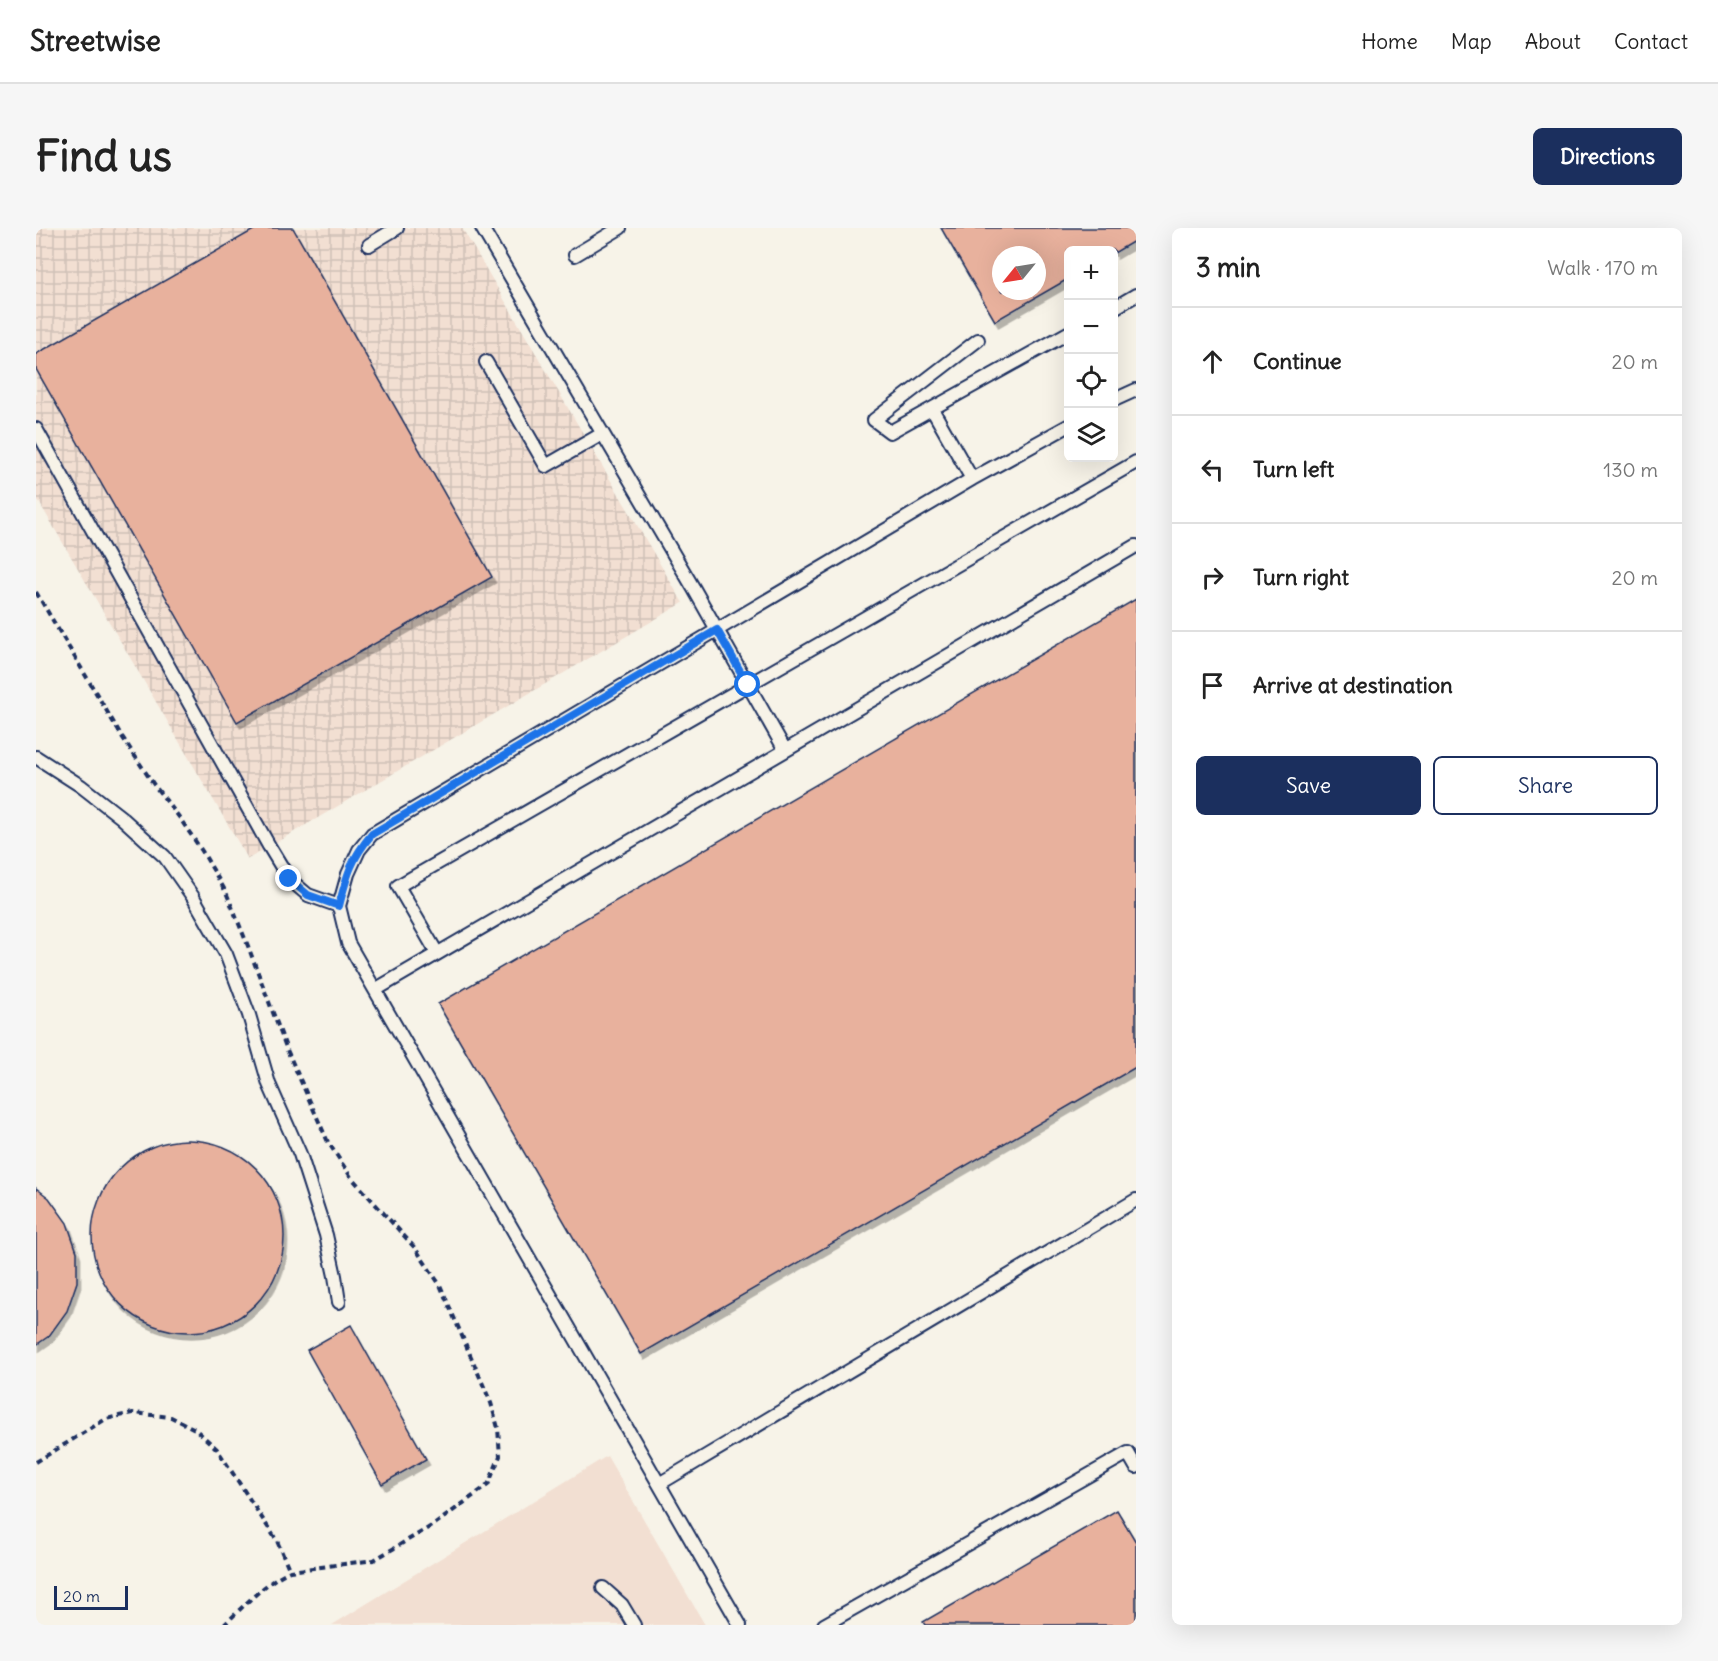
<!DOCTYPE html>
<meta charset="utf-8">
<style>
:root{--surface:#fff;--page:#f6f6f6;--text:#222;--muted:#767676;--line:#e0e0e0;--accent:#1b2f5e}
body{margin:0;font-family:Delius,sans-serif;background:var(--page);color:var(--text)}
.controls{position:absolute;right:18px;top:18px;display:grid;overflow:hidden;border-radius:9px;box-shadow:0 6px 24px #0002}
.controls button{width:54px;height:54px;display:grid;place-items:center;padding:0;border:0;border-bottom:2px solid var(--line);background:var(--surface);color:var(--text);font:30px sans-serif}
.compass{position:absolute;left:956px;top:18px;width:54px;height:54px;border-radius:50%;background:var(--surface);box-shadow:0 6px 24px #0002;rotate:240deg}
.scale{position:absolute;left:18px;bottom:15px;width:74px;box-sizing:border-box;padding-left:6px;border:3px solid #1b2f5e;border-top:0;font-size:16px;line-height:21px;white-space:nowrap;color:#1b2f5e;-webkit-text-stroke:4px #f7f3e8;paint-order:stroke}
.stop{position:absolute;width:18px;height:18px;margin:-14px;border:4px solid #1a73e8;border-radius:50%;background:#fff}
.stop.end{background:#1a73e8;border-color:#fff;box-shadow:0 2px 6px #0008}
.list{margin:0;padding:0;list-style:none}
h2{display:flex;justify-content:space-between;align-items:center;height:78px;margin:0;padding:0 24px;font-size:26px}
h2 small{font-size:20px;font-weight:400;color:var(--muted)}
.list li{display:grid;grid-template-columns:39px 1fr auto;gap:18px;align-items:center;box-sizing:border-box;height:108px;padding:0 24px;border-top:2px solid var(--line)}
.list b{display:block;font-size:22px;white-space:nowrap}
.list em{font-size:20px;font-style:normal;color:var(--muted)}
.actions{display:flex;gap:12px;padding:18px 24px}
.actions a{flex:1;padding:14px 0;border:2px solid var(--accent);border-radius:9px;text-align:center;font-size:21px;color:var(--accent)}
.actions .main{background:var(--accent);color:#fff}
.icon{flex:none;width:33px;height:33px;fill:none;stroke:currentColor;stroke-width:2;stroke-linecap:round;stroke-linejoin:round}
.map{position:relative;flex:none;width:1100px;height:1397px;overflow:hidden;border-radius:9px}
header{display:flex;align-items:center;gap:36px;box-sizing:border-box;height:84px;padding:0 30px;background:var(--surface);border-bottom:2px solid var(--line)}
header strong{font-size:28px}
nav{display:flex;gap:33px;margin-inline-start:auto;font-size:21px}
.intro{display:flex;align-items:center;justify-content:space-between;box-sizing:border-box;height:144px;padding:0 36px}
h1{margin:0;font-size:42px}
.button{padding:15px 27px;border-radius:9px;background:var(--accent);color:#fff;font-size:21px;font-weight:700}
main{display:flex;gap:36px;padding:0 36px}
aside{flex:1;background:var(--surface);border-radius:9px;box-shadow:0 6px 24px #0002}
.map>svg:first-child{display:block}
.built{fill:#f2dfd2}
.industrial{fill:url(#industrial-grid)}
.building{fill:#e8b19d;stroke:#1b2f5e;stroke-width:1.5;fill-rule:evenodd;filter:url(#shadow)}
.lines{fill:none;stroke-linecap:round;stroke-linejoin:round}
.service-casing{stroke:#1b2f5e;stroke-width:16}
.path{stroke:#1b2f5e;stroke-width:4;stroke-dasharray:6 4.5;stroke-linecap:butt}
.service{stroke:#f7f3e8;stroke-width:12}
.route{stroke:#1a73e8;stroke-width:8}
</style>
<header>
<strong>Streetwise</strong>
<nav><a>Home</a><a>Map</a><a>About</a><a>Contact</a></nav>
</header>
<div class="intro"><h1>Find us</h1><a class="button">Directions</a></div>
<main>
<div class="map">
<svg width="1100" height="1397" viewBox="0 0 1100 1397">
<defs>
<pattern id="industrial-grid" width="8" height="8" patternUnits="userSpaceOnUse" patternTransform="scale(1.5)"><rect width="8" height="8" fill="#f2dfd2"/><path d="M0 4h8M4 0v8" fill="none" stroke="#cfc0b7"/></pattern>
<filter id="shadow"><feDropShadow dx="3.5" dy="6" stdDeviation="0" flood-color="#0004"/></filter>
</defs>
<rect width="100%" height="100%" fill="#f7f3e8"/>
<filter id="ink" filterUnits="userSpaceOnUse"><feTurbulence type="fractalNoise" baseFrequency=".0167" numOctaves="2"/><feDisplacementMap in="SourceGraphic" scale="12" xChannelSelector="R" yChannelSelector="G"/><feConvolveMatrix kernelMatrix="1 2 1 2 8 2 1 2 1" color-interpolation-filters="sRGB"/></filter>
<g filter="url(#ink)">
<!-- built -->
<path class="built" d="M571,1228L669,1397H296Z"/>
<!-- industrial -->
<path class="industrial" d="M0,0H426L647,375L212,631L0,269Z"/>
<!-- building -->
<path class="building" d="M221,0H257L456,349L201,494L0,141V126Z
M905,0H1100V12L1078,25V22H1032V51L959,93ZM965,27H1001V63H965Z
M1100,371V839L605,1126L402,776Z
M56 1008a96 96 0 1 1 192 0a96 96 0 1 1-192 0Z
M0,960L13,970L31,995L41,1024V1054L31,1083L13,1108L0,1117Z
M315,1097L390,1231L346,1256L271,1122Z
M1081,1282L1100,1314V1397H889L887,1394Z"/>
<g class="lines">
<!-- service casing -->
<g class="service-casing">
<path id="service" d="M446,0L658,361L749,522
M333,17L361,0
M539,27L584,0
M1078,80L1100,67
M942,112L838,192L854,204L1032,105
M450,134L510,238L566,206
M1078,172L1100,162
M0,201L233,618L253,651L272,667L303,678
M936,251L1032,198
M0,529L45,558L86,590L129,629L157,669L190,726L213,787L233,856L264,926L290,1007L299,1048L303,1074
M401,725L362,658L1100,234
M339,762L1100,318
M623,1256L1100,972
M567,1360L586,1377L598,1397
M704,1397L312,715L303,678L312,646L323,622L336,606L936,251L896,181
M788,1397L1092,1225L1100,1239"/>
</g>
<!-- path -->
<path class="path" d="M0,364L85,507L118,557L143,589L166,623L190,664L212,718L251,822L292,914L315,949L379,1020L404,1057L455,1175L462,1200L464,1228L452,1257L399,1296L338,1332L254,1343C230,1353 207,1379 188,1397
M0,1234L70,1191L97,1185L135,1189L159,1201L181,1221L241,1313L254,1343"/>
<!-- service -->
<use href="#service" class="service"/>
</g>
</g>
<g class="lines" filter="url(#ink)">
<!-- route -->
<path class="route" d="M253,651L272,667L303,678C311,647 315,631 336,606L681,402L712,457"/>
</g>
</svg>
<div class="controls">
<button>+</button>
<button>−</button>
<button><svg class="icon" aria-label="locate" viewBox="0 0 24 24"><circle cx="12" cy="12" r="6"/><path d="M12 2v4M12 18v4M2 12h4M18 12h4"/></svg></button>
<button><svg class="icon" aria-label="layers" viewBox="0 0 24 24"><path d="M12 4l9 5-9 5-9-5zM3 14l9 5 9-5"/></svg></button>
</div>
<svg class="compass" viewBox="-18 -18 36 36"><path d="M0-13l5 13h-10z" fill="#e53935"/><path d="M0 13l5-13h-10z" fill="#767676"/></svg>
<div class="scale">20 m</div>
<div class="stop" style="left:712px;top:457px"></div>
<div class="stop end" style="left:253px;top:651px"></div>
</div>
<aside>
<h2>3 min<small>Walk · 170 m</small></h2>
<ul class="list">
<li><svg class="icon" aria-label="ahead" viewBox="0 0 24 24"><path d="M12 20V5M6 11l6-6 6 6"/></svg><div><b>Continue</b></div><em>20 m</em></li>
<li><svg class="icon" aria-label="left" viewBox="0 0 24 24"><path d="M17 20v-9H6M10 6l-5 5 5 5"/></svg><div><b>Turn left</b></div><em>130 m</em></li>
<li><svg class="icon" aria-label="right" viewBox="0 0 24 24"><path d="M7 20v-9h11M14 6l5 5-5 5"/></svg><div><b>Turn right</b></div><em>20 m</em></li>
<li><svg class="icon" aria-label="arrive" viewBox="0 0 24 24"><path d="M6 21V4h12l-3 4 3 4H6"/></svg><div><b>Arrive at destination</b></div></li>
</ul>
<div class="actions"><a class="main">Save</a><a>Share</a></div>
</aside>
</main>
